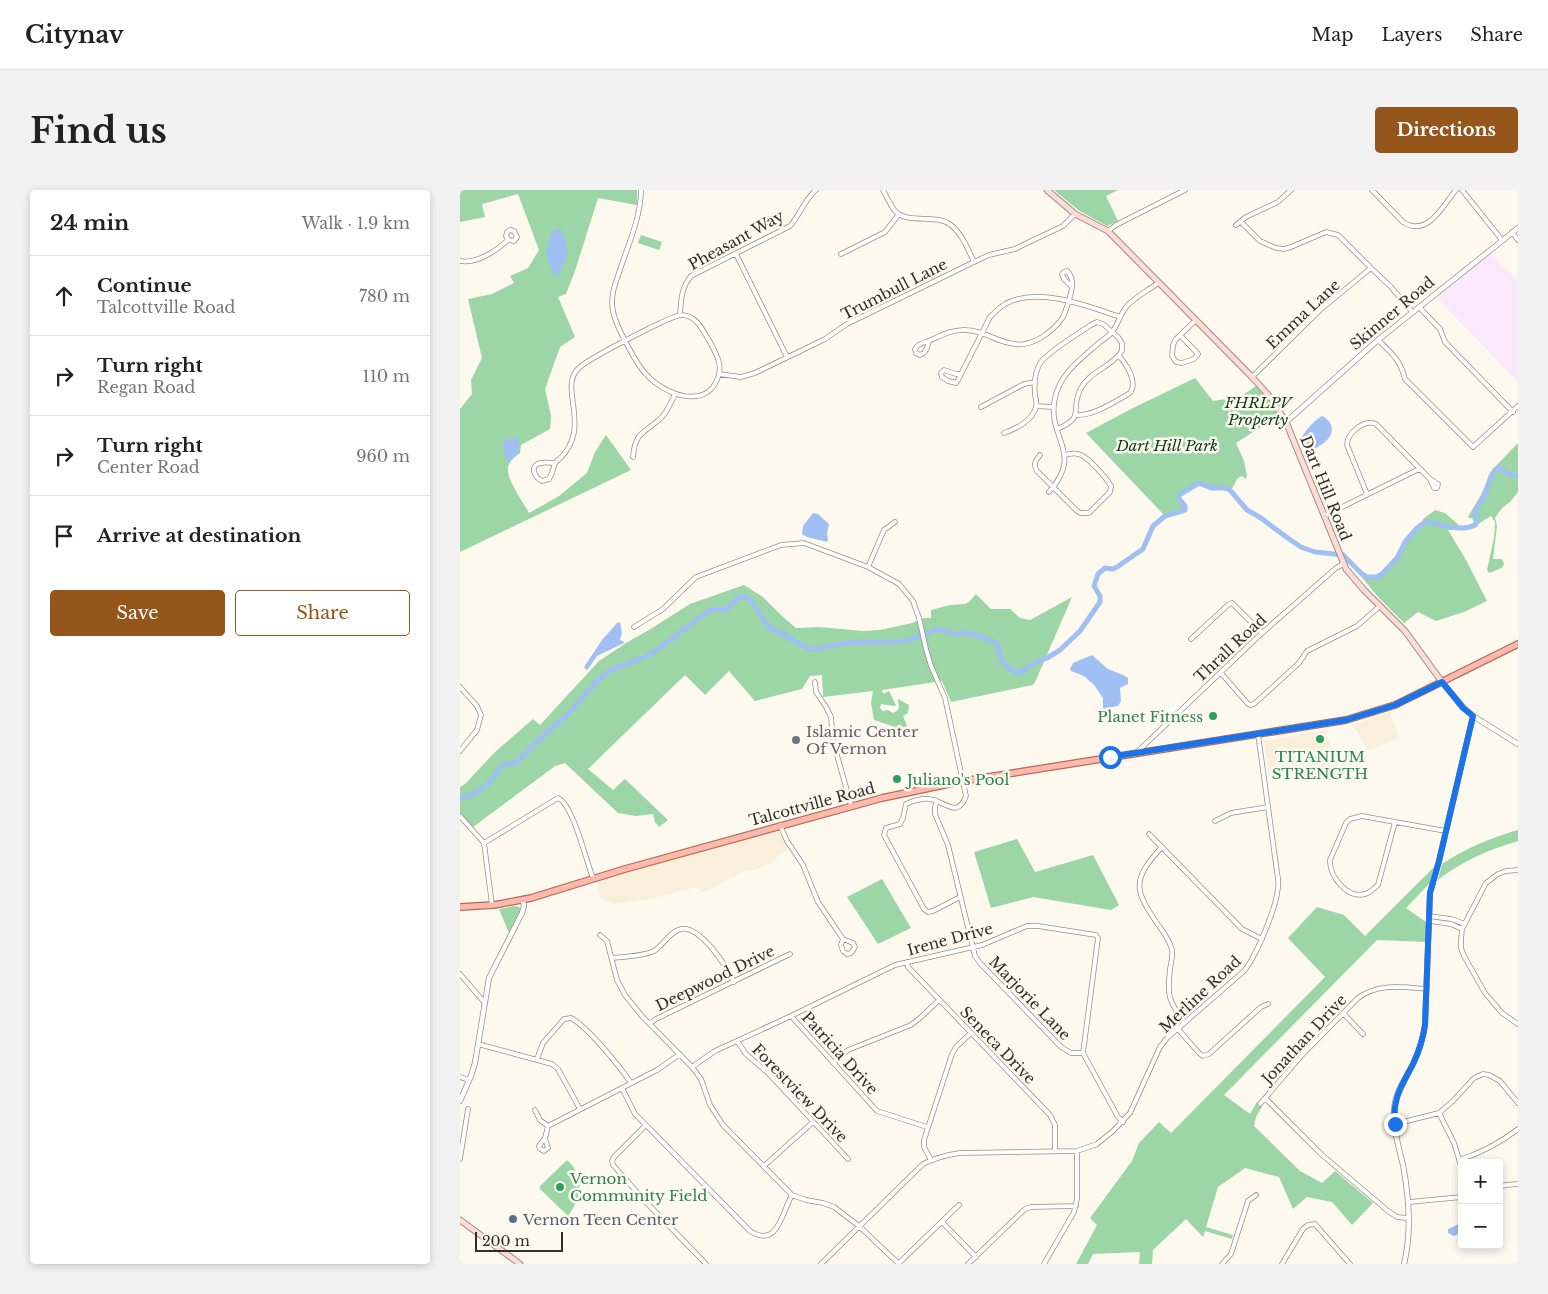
<!DOCTYPE html>
<meta charset="utf-8">
<style>
:root{--surface:#fff;--page:#f2f2f2;--text:#222;--muted:#767676;--line:#e0e0e0;--accent:#95561c}
body{margin:0;font-family:"Libre Baskerville",serif;background:var(--page);color:var(--text)}
.controls{position:absolute;right:15px;bottom:15px;display:grid;overflow:hidden;border-radius:5px;box-shadow:0 2px 8px #0003}
.controls button{width:45px;height:45px;display:grid;place-items:center;padding:0;border:0;border-bottom:1px solid var(--line);background:var(--surface);color:var(--text);font:25px sans-serif}
.scale{position:absolute;left:15px;bottom:12px;width:88px;box-sizing:border-box;padding-left:5px;border:2px solid #302e29;border-top:0;font-size:14px;line-height:18px;white-space:nowrap;color:#302e29;-webkit-text-stroke:4px #fef9ef;paint-order:stroke}
.stop{position:absolute;width:15px;height:15px;margin:-11px;border:4px solid #1a73e8;border-radius:50%;background:#fff}
.stop.end{background:#1a73e8;border-color:#fff;box-shadow:0 1px 5px #0008}
.list{margin:0;padding:0;list-style:none}
h2{display:flex;justify-content:space-between;align-items:center;height:65px;margin:0;padding:0 20px;font-size:21px}
h2 small{font-size:16px;font-weight:400;color:var(--muted)}
.list li{display:grid;grid-template-columns:32px 1fr auto;gap:15px;align-items:center;box-sizing:border-box;height:80px;padding:0 20px;border-top:1px solid var(--line)}
.list b{display:block;font-size:19px;white-space:nowrap}
.list p{margin:0;font-size:16px;white-space:nowrap;color:var(--muted)}
.list em{font-size:16px;font-style:normal;color:var(--muted)}
.actions{display:flex;gap:10px;padding:15px 20px}
.actions a{flex:1;padding:11px 0;border:1px solid var(--accent);border-radius:5px;text-align:center;font-size:18px;color:var(--accent)}
.actions .main{background:var(--accent);color:#fff}
.icon{flex:none;width:28px;height:28px;fill:none;stroke:currentColor;stroke-width:2;stroke-linecap:round;stroke-linejoin:round}
.map{position:relative;flex:none;width:1058px;height:1074px;overflow:hidden;border-radius:5px}
header{display:flex;align-items:center;gap:30px;box-sizing:border-box;height:70px;padding:0 25px;background:var(--surface);border-bottom:1px solid var(--line)}
header strong{font-size:24px}
nav{display:flex;gap:28px;margin-inline-start:auto;font-size:18px}
.intro{display:flex;align-items:center;justify-content:space-between;box-sizing:border-box;height:120px;padding:0 30px}
h1{margin:0;font-size:35px}
.button{padding:12px 22px;border-radius:5px;background:var(--accent);color:#fff;font-size:18px;font-weight:700}
main{display:flex;gap:30px;padding:0 30px}
aside{flex:1;background:var(--surface);border-radius:5px;box-shadow:0 2px 8px #0003}
.map>svg:first-child{display:block}
.built{fill:#faefdb}
.education{fill:#fae9fb}
.green{fill:#9cd5a6}
.water{fill:#a0bff3}
.lines{fill:none;stroke-linecap:round;stroke-linejoin:round}
.river{stroke:#a0bff3;stroke-width:5}
.minor-casing{stroke:#969085;stroke-width:5.5}
.tertiary-casing{stroke:#969085;stroke-width:6}
.secondary-casing{stroke:#969085;stroke-width:7}
.primary-casing{stroke:#b46a59;stroke-width:8}
.minor{stroke:#fff;stroke-width:4}
.tertiary{stroke:#fff;stroke-width:4.5}
.secondary{stroke:#fedcd5;stroke-width:5}
.primary{stroke:#fdb9ab;stroke-width:5.5}
.route{stroke:#1a73e8;stroke-width:6}
.leisure-dot{fill:#2e9e5b;stroke:#fef9ef;stroke-width:2}
.worship-dot{fill:#6b7280;stroke:#fef9ef;stroke-width:2}
.service-dot{fill:#5c6f8a;stroke:#fef9ef;stroke-width:2}
.labels{text-anchor:middle;dominant-baseline:central;stroke-width:5;stroke-linejoin:round;paint-order:stroke}
.street-label{font-size:15px;fill:#302e29;stroke:#fef9ef}
.park-label{font-size:15px;font-style:italic;fill:#073b18;stroke:#fef9ef}
.leisure-label{font-size:15px;fill:#27864d;stroke:#fef9ef;text-anchor:start}
.worship-label{font-size:15px;fill:#5b616d;stroke:#fef9ef;text-anchor:start}
.service-label{font-size:15px;fill:#4e5e75;stroke:#fef9ef;text-anchor:start}
</style>
<header>
<strong>Citynav</strong>
<nav><a>Map</a><a>Layers</a><a>Share</a></nav>
</header>
<div class="intro"><h1>Find us</h1><a class="button">Directions</a></div>
<main>
<aside>
<h2>24 min<small>Walk · 1.9 km</small></h2>
<ul class="list">
<li><svg class="icon" aria-label="ahead" viewBox="0 0 24 24"><path d="M12 20V5M6 11l6-6 6 6"/></svg><div><b>Continue</b><p>Talcottville Road</p></div><em>780 m</em></li>
<li><svg class="icon" aria-label="right" viewBox="0 0 24 24"><path d="M7 20v-9h11M14 6l5 5-5 5"/></svg><div><b>Turn right</b><p>Regan Road</p></div><em>110 m</em></li>
<li><svg class="icon" aria-label="right" viewBox="0 0 24 24"><path d="M7 20v-9h11M14 6l5 5-5 5"/></svg><div><b>Turn right</b><p>Center Road</p></div><em>960 m</em></li>
<li><svg class="icon" aria-label="arrive" viewBox="0 0 24 24"><path d="M6 21V4h12l-3 4 3 4H6"/></svg><div><b>Arrive at destination</b></div></li>
</ul>
<div class="actions"><a class="main">Save</a><a>Share</a></div>
</aside>
<div class="map">
<svg width="1058" height="1074" viewBox="0 0 1058 1074">
<rect width="100%" height="100%" fill="#fef9ef"/>
<!-- built -->
<path class="built" d="M930,522L939,548L908,561L893,535Z
M865,540L880,581L878,584L863,587L860,572L855,575L856,582L851,585L833,582L830,574L822,577L815,583L809,585L804,551Z
M320,639L329,660L317,665V668L312,672L300,678L284,681L243,703L237,697L190,709L154,714L141,709L136,689Z"/>
<!-- education -->
<path class="education" d="M1031,62L1041,75L1058,90V192L976,107Z"/>
<!-- green -->
<path class="green" d="M0,0H177V15L138,8L115,81L106,104L98,107L115,147L100,157L85,199L91,226L90,239L61,255L60,263C54,267 48,272 48,279C47,290 63,312 69,323L99,306L127,283L135,262L146,245L171,280L0,362V219L12,204L11,190L22,168L8,109L32,104L54,93L50,86L68,78L79,60L58,4L22,14L25,27L0,32Z
M594,0H658L646,6L658,31L647,36L618,20Z
M181,45L202,52L199,60L178,53Z
M735,188L753,211L780,207L796,196L811,212L820,225L776,253L784,271L787,286L786,289L782,286C775,287 776,296 770,300L763,298L749,297L741,293L736,294L719,305V309L725,316V320L705,326L626,243L671,219Z
M1058,253V302L1050,312L1042,318L1035,328L1037,336L1033,369H1042L1044,374L1042,378L1029,383L1027,380L1034,348L1035,332L1031,326L1010,339L988,340L1006,370L1027,411L1004,422L976,431L958,422L944,433L919,408L890,373C899,382 906,390 919,386L937,368L944,354L963,333V329L975,320L985,323L1001,337L1012,335L1014,332L1012,328H1008L1009,325L1021,305L1032,280Z
M284,395L303,407L323,427L336,438L358,437L404,441L420,440L452,433L464,428H471V420L490,415L505,414L509,412L516,404L531,419H550L560,428L570,430L612,407L576,490L573,495L491,512L482,491L422,500L423,504L429,501L436,515L434,516L421,514L420,518L423,521L428,520L433,523L437,521L439,518L438,509L449,515L448,523L443,526L447,536L443,540V544L440,547H439L435,537L414,530L411,513L413,501L363,507L362,485L350,486L342,499L295,511L269,481L245,505L225,485L128,579L153,600L165,589L208,630L199,637L195,632L193,624L176,626L158,623L105,573L95,576L9,640L0,630V597L5,594L35,562L73,529L80,535L139,471L166,453L189,440L230,414Z
M1058,640V651C1028,660 1002,671 978,690L982,674C1006,658 1031,648 1058,640Z
M557,649L575,682L633,665L659,715L651,720L573,707L531,718L514,662Z
M974,677L970,693L946,718L966,732V752L917,750L764,905L790,924L797,912L802,917L796,927L794,936L840,981L862,993L875,981L913,1013L892,1035L872,1012L847,1007L833,1019L819,987L785,978L758,997L746,1037L773,1045L772,1049L745,1041L743,1047L726,1029L693,1060L692,1074H679L680,1062L633,1064L628,1074H616L637,1035L630,1028L672,971L679,953L699,932L711,943L865,787L828,748L857,717L884,725L905,746Z
M422,689L451,738L418,754L387,707Z
M55,716L59,717L61,720L49,743L39,719Z
M107,970C125,986 122,1007 108,1026L80,999V996Z"/>
<!-- water -->
<path class="water" d="M96,39L101,40L104,45L108,64L100,82L96,86L93,84L86,64L91,43Z
M862,226C866,228 869,230 871,235C875,246 865,253 856,258L842,254L840,251C844,242 853,231 862,226Z
M55,247L58,249L59,263L49,272L44,264L43,250L45,248L50,250Z
M353,323L358,324L369,334L367,344L368,349L367,352L347,347L342,344L343,336Z
M160,432L162,443L160,450L164,452V453L137,466L128,479L126,480L124,477L142,450L157,433Z
M632,465L648,479L663,485L668,488V494L660,498L661,511L658,516L643,519V508L634,495L624,486L611,481L610,479L613,473Z
M999,1034H1002C1002,1040 999,1044 994,1046L988,1043V1039Z"/>
<g class="lines">
<!-- river -->
<path class="river" d="M0,608L11,605L27,595L43,575L54,573L58,571L76,552L107,525L136,492L144,485L153,479L190,465L247,422L254,419L266,420L279,407H286L291,410L308,436L349,459C360,460 375,454 388,453C407,451 427,453 446,451L475,440H482L494,444L505,443L512,444L535,452L538,456L540,466L542,471L551,480L560,483L572,474L587,468L600,460L620,441L640,412V406L634,396L638,384L645,378L653,379L657,377L683,359L693,336L705,326L725,320V316L719,309V305L739,293L751,298H763L769,299L787,320L801,328L829,349L841,357L855,362L883,365L902,384L907,387H917L922,384L937,368L945,352L957,338L965,332C981,333 999,343 1015,335L1017,332L1015,321L1024,307L1031,286L1036,279L1040,278L1051,285H1058"/>
<!-- minor casing -->
<g class="minor-casing">
<path id="minor" d="M423,0C427,7 430,15 435,21C449,35 475,23 491,35C502,44 508,59 514,72
M912,0L943,32C968,48 983,15 996,0
M1002,0L1042,50
M781,32L800,51L816,58L824,59L831,57L866,42L878,45L911,78L931,97L952,122
M776,35L786,27L818,12L831,0
M648,41L656,35L725,0
M1052,42L1058,50
M276,64L327,167
M381,64L425,42L439,24
M0,71C17,74 36,61 48,50L54,51L57,47L54,41L50,40L47,42L46,46L48,50
M959,117L980,139L985,152L1053,222
M220,125C221,111 221,98 231,86L330,36C340,25 344,10 356,0
M720,145L738,164L734,169L722,173L716,172L712,166L713,155L716,149L736,130
M918,150C932,164 940,169 945,189L1013,257L1058,216
M469,151L467,158L464,163L460,165L456,163L455,159C459,152 465,153 471,150C482,145 491,140 504,140C524,140 536,152 555,154C572,157 593,142 603,127C606,121 607,116 609,110C612,100 615,89 607,81L604,82L602,84L604,89L612,97
M259,184L281,187L295,183L365,149L387,134L514,72L529,65L555,59L565,54L603,36L615,24
M501,184H496L484,180L481,183L482,187L488,191L496,193L498,190L530,127C535,122 540,117 545,114C578,96 628,116 660,127
M792,187L860,120L911,78
M576,216L593,217
M521,217L564,194L575,192
M616,225C634,226 654,212 670,203C678,192 667,175 659,166
M544,243C556,239 573,230 576,217C577,214 576,209 575,205C574,194 574,182 581,172C589,161 619,143 631,135L637,132L643,134L658,147L662,153V161C652,177 630,181 621,198C609,220 627,227 597,239
M580,265C575,271 573,274 577,281L616,320L620,323H629L650,302L651,296C646,288 627,265 618,264C614,263 609,264 605,265
M173,267C175,241 185,243 201,228C208,221 211,212 215,204
M95,273L92,283L89,289L82,291C74,287 69,275 81,273C85,272 90,273 95,273C137,239 95,197 120,177C130,168 210,126 221,125C237,125 243,141 250,152C255,162 262,173 259,184C249,222 204,205 186,184C176,174 155,134 153,121C150,106 155,94 160,80C168,55 181,27 181,0
M589,302C625,262 586,248 595,208C600,183 622,168 640,152C644,149 649,146 652,142C658,135 660,124 667,116C675,107 689,100 698,93
M907,304L887,255C887,243 904,229 916,234L970,289L974,298H977L978,294L970,289
M864,326L959,279
M408,377L424,340L435,332
M174,437L203,419L236,387L321,355L344,353L408,377L439,394L453,411L459,428L466,459L471,476L485,508L506,606C497,630 484,610 469,609C462,608 453,611 446,614L443,628L440,634L426,638L424,645L464,719L468,722L473,721L500,707
M731,449L769,414L772,413L802,443
M761,483L788,514L790,515L794,514L839,473L847,461L897,436L920,416
M355,492L356,502L366,517L371,527L373,551L391,615
M0,497L17,516L21,525L17,540L0,561
M676,563L802,443L876,378L883,374
M477,611L475,617V624L488,655L515,766L520,773L601,857L611,863H623
M0,626L24,653L32,715
M902,626L935,632L918,695C914,698 910,703 905,704C887,709 869,686 870,670L886,633L890,629Z
M755,631L771,623L808,617
M935,632L986,641
M320,635L327,651L343,675L358,712L383,749L393,753L395,757L391,763L387,764L383,761L381,755L383,749
M689,644L782,739L802,749
M24,653L98,608C113,614 126,671 133,688
M702,657C670,691 675,701 699,736C704,743 710,751 712,760C713,766 711,773 710,779C707,805 708,810 724,832
M1058,680L1046,681L1038,684L1026,693L1002,739L1001,750V758L1004,766L1025,803L1042,823L1058,834
M969,726L991,729L1005,734
M970,731L991,734L1002,739
M140,745L147,751L157,790L165,805L181,825L232,877L241,889L250,915L263,935L332,1005L346,1010L363,1013L374,1017L399,1036L439,1074
M152,768C163,767 184,766 194,761C204,755 209,742 221,739C240,735 267,777 274,792
M447,772L448,777L590,925L595,935V961
M0,784L24,812
M883,823L903,844
M331,826L417,921L467,937
M190,833L196,829L330,764
M717,838L739,863L743,866L749,864L801,817L808,814
M277,851L286,864L308,883L388,969
M18,854L92,874L98,879L120,919
M77,869L83,853L104,829L111,828C128,837 160,877 171,893
M373,873L388,860L451,835L460,828L479,810
M232,877L255,861L331,826L435,775L522,755L567,736H578L636,745L638,748L623,863L658,927L663,932
M0,887L9,890
M162,898L175,924L186,935L290,1041C318,1059 322,1022 332,1005
M805,908L861,964L928,1021L937,1027L948,1028
M800,914L842,865L898,808C918,793 942,797 966,799
M75,920L80,930L88,936
M979,923L994,953L1002,979
M935,934L979,923L993,911L1014,888L1023,884L1029,885L1040,891L1058,913
M186,935L154,967L152,971L153,975L184,1010L246,1074
M85,948L88,958L84,961L80,959L79,956L85,948L88,936L197,880L220,864
M0,969L8,919
M471,970L464,957V950L492,864L496,857L511,843
M999,970C1021,963 1040,953 1058,939
M304,976L353,932
M1039,997L1046,995L1058,994
M949,1012L1002,1007
M482,1032L516,1067
M361,1074L463,974C475,968 486,965 500,963L617,961L637,954L653,941L670,923L700,857L707,848L784,781C797,765 816,718 818,698C819,693 818,687 817,682L798,544
M438,1074L499,1015
M508,1074L565,1019L571,1017L616,1016
M584,1074L614,1022L617,1009V961
M762,1074L771,1064L788,1011L796,1005
M822,1074L843,1039L848,1035L855,1034L890,1074"/>
</g>
<!-- tertiary casing -->
<g class="tertiary-casing">
<path id="tertiary" d="M826,232L918,150L1058,38
M982,492L1003,517L1013,526L1058,554
M0,911L11,886L15,873L29,788L62,723L64,716L63,710
M944,1074C952,1042 949,1007 943,975C939,958 933,939 934,922C934,903 946,888 954,872C960,860 963,848 965,835L970,703L979,671L1013,526"/>
</g>
<!-- secondary casing -->
<g class="secondary-casing">
<path id="secondary" d="M587,0L615,24L648,41L792,187L811,208L826,232L886,379L904,400L945,441L982,492
M0,1030L60,1074"/>
</g>
<!-- primary casing -->
<g class="primary-casing">
<path id="primary" d="M0,717L34,715L71,708L165,679L422,608L503,591L886,530L935,515L1058,454"/>
</g>
<!-- minor -->
<use href="#minor" class="minor"/>
<!-- tertiary -->
<use href="#tertiary" class="tertiary"/>
<!-- secondary -->
<use href="#secondary" class="secondary"/>
<!-- primary -->
<use href="#primary" class="primary"/>
</g>
<g class="lines">
<!-- route -->
<path class="route" d="M650,567L886,530L935,515L982,492L1003,518L1013,526L979,671L970,703L965,835C963,849 959,861 953,874C942,896 932,908 935,934"/>
</g>
<!-- markers -->
<g class="leisure-dot">
<circle cx="753" cy="526" r="5"/>
<circle cx="860" cy="549" r="5"/>
<circle cx="437" cy="589" r="5"/>
<circle cx="100" cy="997" r="5"/>
</g>
<circle class="worship-dot" cx="336" cy="550" r="5"/>
<circle class="service-dot" cx="53" cy="1029" r="5"/>
<g class="labels">
<!-- street labels -->
<g class="street-label">
<text transform="translate(276 50) rotate(-29)">Pheasant Way</text>
<text transform="translate(434 99) rotate(-27)">Trumbull Lane</text>
<text transform="translate(932 123) rotate(-40)">Skinner Road</text>
<text transform="translate(843 124) rotate(-43)">Emma Lane</text>
<text transform="translate(866 298) rotate(68)">Dart Hill Road</text>
<text transform="translate(770 458) rotate(-43)">Thrall Road</text>
<text transform="translate(352 614) rotate(-15)">Talcottville Road</text>
<text transform="translate(490 749) rotate(-15)">Irene Drive</text>
<text transform="translate(255 788) rotate(-26)">Deepwood Drive</text>
<text transform="translate(740 804) rotate(-43)">Merline Road</text>
<text transform="translate(570 808) rotate(46)">Marjorie Lane</text>
<text transform="translate(844 849) rotate(-47)">Jonathan Drive</text>
<text transform="translate(538 855) rotate(46)">Seneca Drive</text>
<text transform="translate(380 863) rotate(48)">Patricia Drive</text>
<text transform="translate(340 903) rotate(46)">Forestview Drive</text>
</g>
<!-- park labels -->
<g class="park-label">
<text x="798" y="212">FHRLPV<tspan x="798" dy="17">Property</tspan></text>
<text x="707" y="255">Dart Hill Park</text>
</g>
<!-- leisure labels -->
<g class="leisure-label">
<text x="743" y="526" text-anchor="end">Planet Fitness</text>
<text x="860" y="566" text-anchor="middle">TITANIUM<tspan x="860" dy="17">STRENGTH</tspan></text>
<text x="447" y="589">Juliano's Pool</text>
<text x="110" y="988">Vernon<tspan x="110" dy="17">Community Field</tspan></text>
</g>
<!-- worship labels -->
<g class="worship-label">
<text x="346" y="541">Islamic Center<tspan x="346" dy="17">Of Vernon</tspan></text>
</g>
<!-- service labels -->
<g class="service-label">
<text x="63" y="1029">Vernon Teen Center</text>
</g>
</g>
</svg>
<div class="controls">
<button>+</button>
<button>−</button>
</div>
<div class="scale">200 m</div>
<div class="stop" style="left:650px;top:567px"></div>
<div class="stop end" style="left:935px;top:934px"></div>
</div>
</main>
